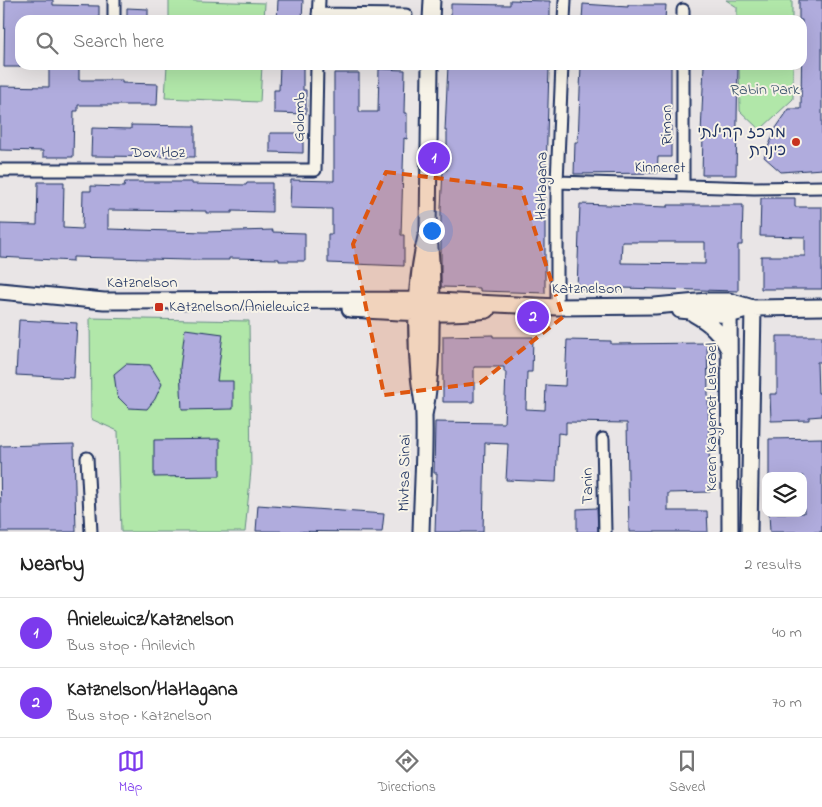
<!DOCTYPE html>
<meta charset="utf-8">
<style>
:root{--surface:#fff;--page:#f2f2f2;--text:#222;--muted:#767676;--line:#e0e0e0;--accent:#7c3aed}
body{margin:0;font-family:"Indie Flower","Playpen Sans Hebrew",sans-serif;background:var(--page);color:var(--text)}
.controls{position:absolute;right:15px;bottom:15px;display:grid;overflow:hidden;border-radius:10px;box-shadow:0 5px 20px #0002}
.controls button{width:45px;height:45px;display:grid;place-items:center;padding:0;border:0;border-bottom:1px solid var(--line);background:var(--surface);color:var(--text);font:25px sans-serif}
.you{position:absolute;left:431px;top:230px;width:18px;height:18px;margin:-12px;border:4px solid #fff;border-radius:50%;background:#1a73e8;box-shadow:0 0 0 8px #1a73e833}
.badge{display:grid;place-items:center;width:32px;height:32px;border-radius:50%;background:var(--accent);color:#fff;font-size:16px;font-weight:700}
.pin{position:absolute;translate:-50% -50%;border:2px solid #fff;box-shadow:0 1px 5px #0006}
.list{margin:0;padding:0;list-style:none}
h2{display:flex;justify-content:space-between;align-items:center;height:65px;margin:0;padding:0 20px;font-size:21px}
h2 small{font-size:16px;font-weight:400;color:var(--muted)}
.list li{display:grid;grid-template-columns:32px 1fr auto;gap:15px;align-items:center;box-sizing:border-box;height:70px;padding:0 20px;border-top:1px solid var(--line)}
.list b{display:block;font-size:19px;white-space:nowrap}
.list p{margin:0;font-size:16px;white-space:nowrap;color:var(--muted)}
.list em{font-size:16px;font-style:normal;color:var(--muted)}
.icon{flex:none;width:28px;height:28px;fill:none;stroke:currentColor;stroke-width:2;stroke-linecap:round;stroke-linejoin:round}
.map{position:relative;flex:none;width:822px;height:532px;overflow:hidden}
.search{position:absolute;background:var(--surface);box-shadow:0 5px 20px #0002;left:15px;right:15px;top:15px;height:55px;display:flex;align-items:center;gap:12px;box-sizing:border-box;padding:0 18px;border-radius:15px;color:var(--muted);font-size:19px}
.sheet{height:205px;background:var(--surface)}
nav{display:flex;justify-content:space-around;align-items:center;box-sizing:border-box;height:70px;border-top:1px solid var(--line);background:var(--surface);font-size:14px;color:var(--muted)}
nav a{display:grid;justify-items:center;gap:2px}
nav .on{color:var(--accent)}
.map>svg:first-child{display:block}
.green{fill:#b1e7a9;stroke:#668b84}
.building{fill:#b0acdd;stroke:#1b2f5e;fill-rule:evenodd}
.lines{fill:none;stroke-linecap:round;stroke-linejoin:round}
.street-casing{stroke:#1b2f5e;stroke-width:15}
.secondary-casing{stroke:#1b2f5e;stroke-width:19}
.street{stroke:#f7f3e8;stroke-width:11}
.secondary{stroke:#f7f3e8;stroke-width:15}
.marked{fill:#de5710;fill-opacity:0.2;stroke:#de5710;stroke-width:4;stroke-dasharray:10 6;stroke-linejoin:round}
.poi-dot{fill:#c8321e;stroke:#f7f3e8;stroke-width:2}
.labels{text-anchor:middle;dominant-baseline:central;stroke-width:4;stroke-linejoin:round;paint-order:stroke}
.park-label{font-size:16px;fill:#39546d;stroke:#f7f3e8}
.street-label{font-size:16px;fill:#1b2f5e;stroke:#f7f3e8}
.poi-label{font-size:16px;fill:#1b2f5e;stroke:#f7f3e8;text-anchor:end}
</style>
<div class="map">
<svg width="822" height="532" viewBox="0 0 822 532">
<rect width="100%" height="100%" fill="#e9e5e6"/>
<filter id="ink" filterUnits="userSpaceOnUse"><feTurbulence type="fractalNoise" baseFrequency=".02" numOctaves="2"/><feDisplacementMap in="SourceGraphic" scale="10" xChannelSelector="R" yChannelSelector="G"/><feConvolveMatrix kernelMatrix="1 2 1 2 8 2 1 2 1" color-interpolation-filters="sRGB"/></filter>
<g filter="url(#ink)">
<!-- green -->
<path class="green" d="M169,0L265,3L264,20H169Z
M726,0H792V20H737V7Z
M167,65H262L260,102L165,98Z
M739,65H793V99L760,130L740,111Z
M90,318L249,321L251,470L245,532H121L118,431L91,419Z"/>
<!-- building -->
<path class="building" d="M5,0H53V5L99,6V20H20V67H4Z
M278,0H303L302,20H277Z
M510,0L550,1V20H451V4L510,5Z
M799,0H822V169L781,172L764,157L776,128L789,109H801L802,20H799Z
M583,4L628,7V5H666L665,20H582Z
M127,8L148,9V20H127Z
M49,65H79V80H122V83L158,84L157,105H78V111H74L73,157H43V151L0,150V86L49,87Z
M280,65H303V90H306V114L274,113V90H279Z
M448,65H499V67L549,68L545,208V293L480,291V288L441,287V208L443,170H447V131H445Z
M581,65H671V157H658L657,173L574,174L575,142H578Z
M704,65H738L736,175H702L703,134H701Z
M379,69L405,70L404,113H407V139L404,138L401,235H404V266L328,263V234H332V209L290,208L291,180L334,181V73H359V110L360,112H378Z
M131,125L195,126V157L91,156L92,128L131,129Z
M270,133H303V153L270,152Z
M38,182H64L63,228L82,229L83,191H91V186L124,187L125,182H192V184L246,185L247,183H272V212L232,211V213H206V211L108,210V229L204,232L273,230L272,232L305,233V261H279V259L229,258V260H187L73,257V261L0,257V224L37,225Z
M761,198H795V207H822V289H761V256H805V237L760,236Z
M580,204L668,207V205H743L742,245H738V291L621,288V290L577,289ZM622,242H705V264L621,263Z
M19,320L77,323L74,378L16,375Z
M185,329L223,334L217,381H233V409L182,410L180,368Z
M493,335V337H533L532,372H527L526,409L545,410L546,385L565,386L567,340L611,341V344L707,343L710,492L668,493V511H707L708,532H629L627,423L566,422V434L558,433L556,482L506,480L508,444L485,443L483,532H435L437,473H434L435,422L504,423L506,372H504V367H474V402H443V336Z
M777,336H822V362H817L818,393H822V416L809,417V420L771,421L770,394H777Z
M126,364L150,365L162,384L155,399L147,409L129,408L117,396L114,374Z
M822,438V532H770L769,513H804V476H769V439Z
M220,439V476L154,477V440Z
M74,444L76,532H1L0,446Z
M258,505L384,514L382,532L256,531Z
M597,508L598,532H577V509Z"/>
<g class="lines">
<!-- street casing -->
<g class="street-casing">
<path id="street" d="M683,10V20
M318,14L406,15
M114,20V0
M318,20L319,0
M564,20L565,0
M683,65V185
M0,170H315L317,65
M557,182L754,188L822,187
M557,307V182L562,65
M603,439L605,532
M87,458L91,532"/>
</g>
<!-- secondary casing -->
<g class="secondary-casing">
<path id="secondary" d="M431,20L432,0
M0,291L104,301L417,300L557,307L655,306L708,301H729L753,308
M729,301L730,532
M350,309C396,312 441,316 487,310
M680,310L729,315L753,308L822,307
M694,314C710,323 720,332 728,348
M424,415C430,386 431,359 431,330C432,297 433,264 428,231L430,65
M421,532C422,494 425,455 424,417C424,403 420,389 419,375C415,328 415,283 426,237
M749,532L753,308"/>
</g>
<!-- street -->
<use href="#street" class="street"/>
<!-- secondary -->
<use href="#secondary" class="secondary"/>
</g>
</g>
<!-- marked area -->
<path class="marked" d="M386,172L521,188L563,317L480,383L384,395L353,244Z"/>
<!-- markers -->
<g class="poi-dot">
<circle cx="796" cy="142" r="5"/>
<rect x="154" y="302" width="10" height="10" rx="2.5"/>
</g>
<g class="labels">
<!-- park labels -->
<g class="park-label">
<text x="765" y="90">Rabin Park</text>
</g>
<!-- street labels -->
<g class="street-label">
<text transform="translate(300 117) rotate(-89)">Golomb</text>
<text transform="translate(667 125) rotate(-90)">Rimon</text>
<text x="158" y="153">Dov Hoz</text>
<text transform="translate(660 168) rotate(1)">Kinneret</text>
<text transform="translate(542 186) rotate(-89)">HaHagana</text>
<text x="142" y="283">Katznelson</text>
<text x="587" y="289">Katznelson</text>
<text transform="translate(712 417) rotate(-90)">Keren Kayemet LeIsrael</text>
<text transform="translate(405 473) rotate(-89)">Mivtsa Sinai</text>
<text transform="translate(588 486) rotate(-91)">Tanin</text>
</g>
<!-- poi labels -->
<g class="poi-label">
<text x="786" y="133">מרכז קהילתי<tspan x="786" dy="18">כינרת</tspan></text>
<text x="169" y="307" text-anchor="start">Katznelson/Anielewicz</text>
</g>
</g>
</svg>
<div class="controls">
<button><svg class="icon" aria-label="layers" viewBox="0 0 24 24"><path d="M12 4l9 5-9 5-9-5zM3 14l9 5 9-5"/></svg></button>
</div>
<div class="you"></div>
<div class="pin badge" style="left:434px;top:158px">1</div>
<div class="pin badge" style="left:533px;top:317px">2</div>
<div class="search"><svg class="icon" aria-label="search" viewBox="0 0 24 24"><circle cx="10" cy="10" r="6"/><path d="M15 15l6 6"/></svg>Search here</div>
</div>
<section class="sheet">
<h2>Nearby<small>2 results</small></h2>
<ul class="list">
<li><span class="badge">1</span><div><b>Anielewicz/Katznelson</b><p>Bus stop · Anilevich</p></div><em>40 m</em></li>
<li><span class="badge">2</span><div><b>Katznelson/HaHagana</b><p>Bus stop · Katznelson</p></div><em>70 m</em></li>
</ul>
</section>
<nav>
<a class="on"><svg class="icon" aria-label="map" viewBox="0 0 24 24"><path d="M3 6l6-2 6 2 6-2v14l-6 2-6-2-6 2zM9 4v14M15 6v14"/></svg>Map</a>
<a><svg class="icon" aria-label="directions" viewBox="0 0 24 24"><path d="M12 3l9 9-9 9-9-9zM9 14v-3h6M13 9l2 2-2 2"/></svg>Directions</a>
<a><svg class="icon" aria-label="saved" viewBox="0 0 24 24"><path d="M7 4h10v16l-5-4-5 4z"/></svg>Saved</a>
</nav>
